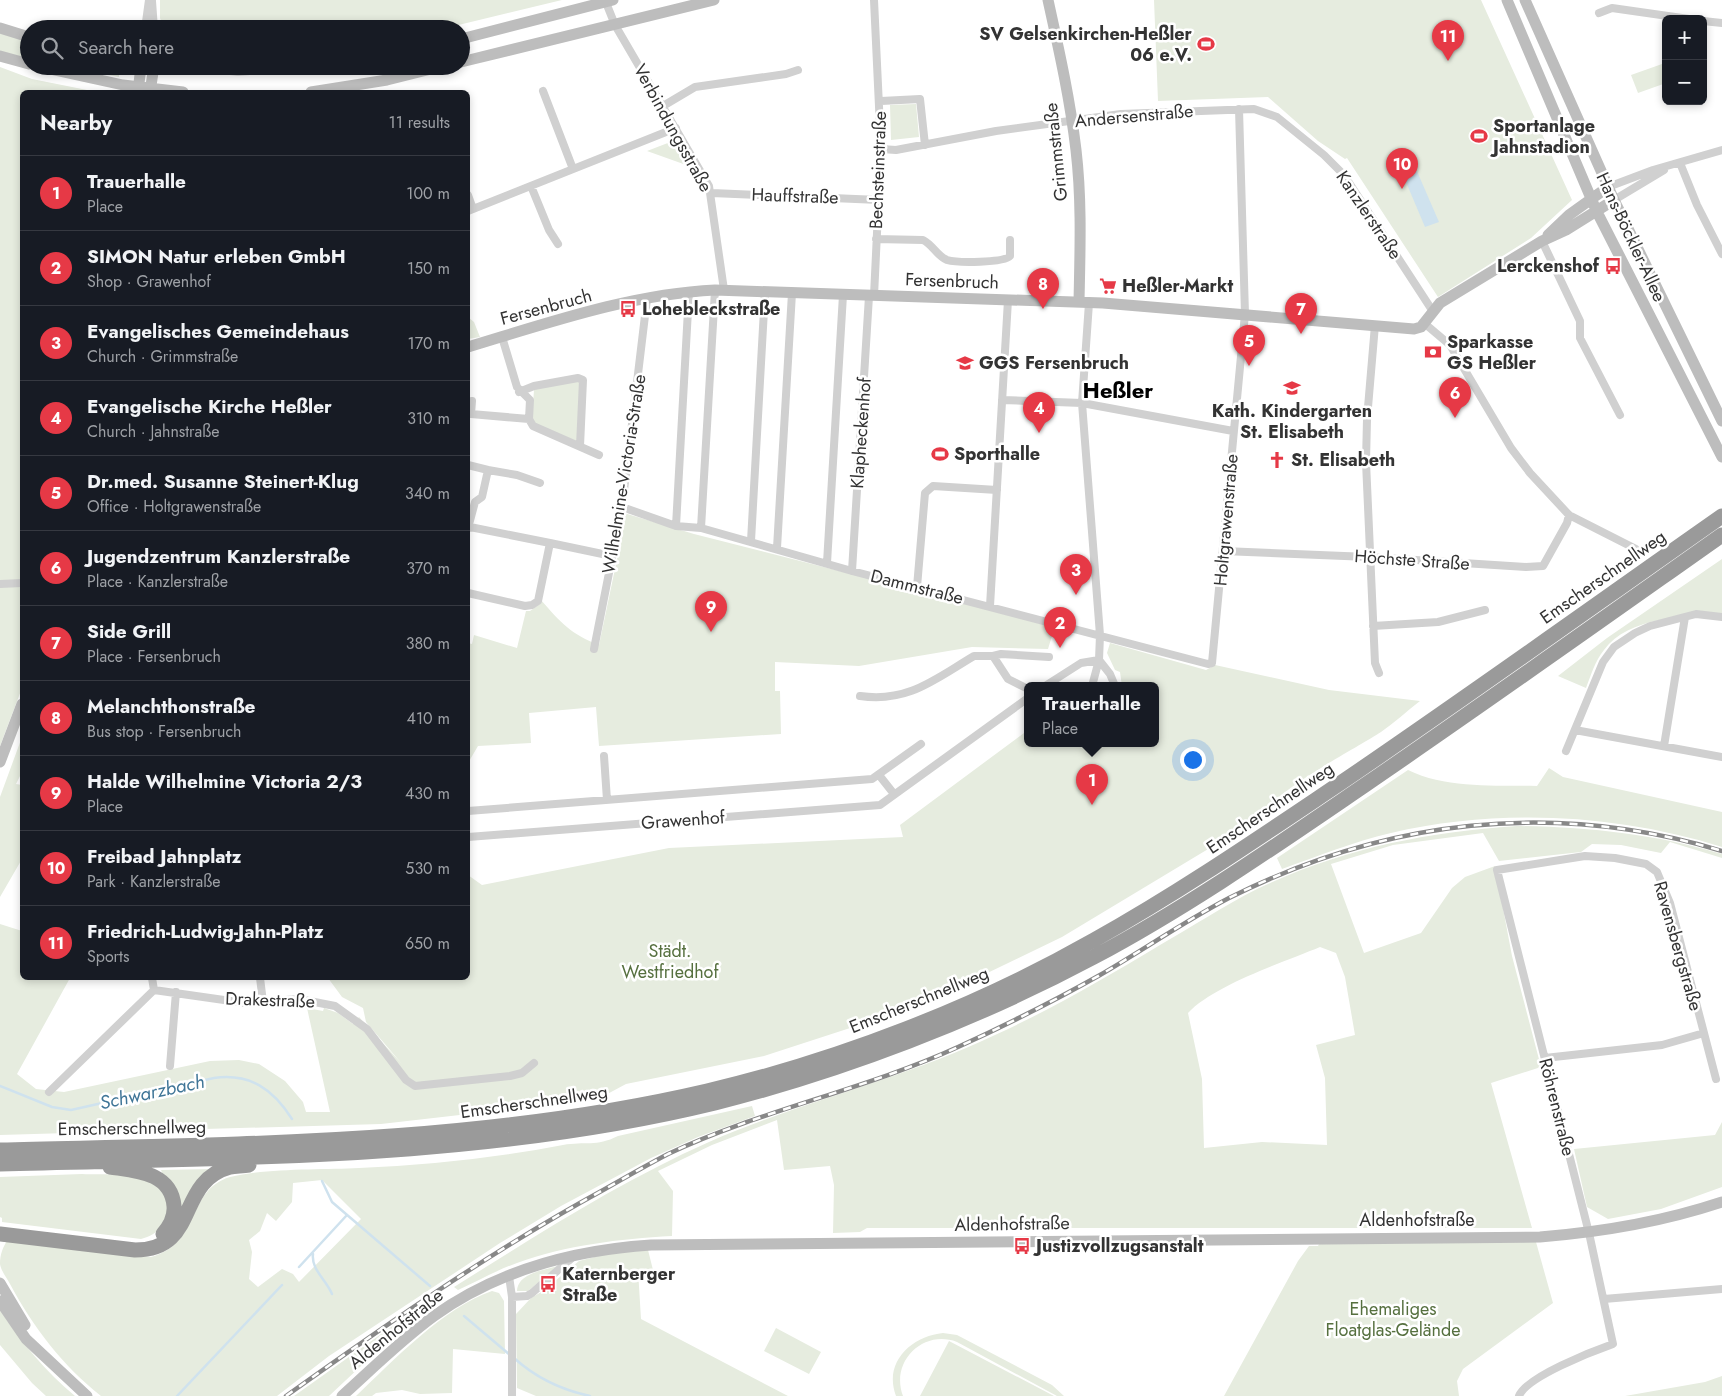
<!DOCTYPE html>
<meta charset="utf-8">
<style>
:root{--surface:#171b24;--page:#20242c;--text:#f1f3f6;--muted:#9ea1a6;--line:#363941;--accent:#e63946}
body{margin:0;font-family:Jost,sans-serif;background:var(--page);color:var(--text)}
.controls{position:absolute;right:15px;top:15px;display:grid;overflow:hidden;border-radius:8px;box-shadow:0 2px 8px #0003}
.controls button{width:45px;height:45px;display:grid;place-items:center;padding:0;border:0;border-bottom:1px solid var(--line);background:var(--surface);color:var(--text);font:25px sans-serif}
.you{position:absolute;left:1192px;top:759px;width:18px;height:18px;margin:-12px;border:4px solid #fff;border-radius:50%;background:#1a73e8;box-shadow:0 0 0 8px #1a73e833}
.badge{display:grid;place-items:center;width:32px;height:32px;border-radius:50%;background:var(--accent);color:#fff;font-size:16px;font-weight:700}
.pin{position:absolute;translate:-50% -41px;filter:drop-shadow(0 1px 2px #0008)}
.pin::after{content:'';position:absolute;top:26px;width:18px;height:15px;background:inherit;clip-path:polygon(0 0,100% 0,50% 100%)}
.popup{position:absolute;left:1024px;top:682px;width:135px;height:65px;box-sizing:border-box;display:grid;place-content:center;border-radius:8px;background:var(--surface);filter:drop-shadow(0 1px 4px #0005);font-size:16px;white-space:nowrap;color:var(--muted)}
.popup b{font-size:19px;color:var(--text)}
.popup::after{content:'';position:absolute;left:50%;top:100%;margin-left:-10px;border:10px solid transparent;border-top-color:var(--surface)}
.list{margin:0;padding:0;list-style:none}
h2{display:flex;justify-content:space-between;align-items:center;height:65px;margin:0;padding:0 20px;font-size:21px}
h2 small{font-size:16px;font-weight:400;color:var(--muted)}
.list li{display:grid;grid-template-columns:32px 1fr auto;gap:15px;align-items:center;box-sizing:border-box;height:75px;padding:0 20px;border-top:1px solid var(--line)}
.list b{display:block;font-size:19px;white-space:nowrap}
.list p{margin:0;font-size:16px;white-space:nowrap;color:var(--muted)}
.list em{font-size:16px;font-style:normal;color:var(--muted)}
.icon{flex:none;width:28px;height:28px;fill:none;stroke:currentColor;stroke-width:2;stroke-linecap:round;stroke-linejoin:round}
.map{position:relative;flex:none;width:1722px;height:1396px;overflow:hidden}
.search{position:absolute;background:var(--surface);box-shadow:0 2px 8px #0003;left:20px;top:20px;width:450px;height:55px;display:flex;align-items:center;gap:12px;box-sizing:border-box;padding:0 18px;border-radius:28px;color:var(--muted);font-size:19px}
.panel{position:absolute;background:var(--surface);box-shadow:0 2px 8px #0003;left:20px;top:90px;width:450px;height:890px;border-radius:8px}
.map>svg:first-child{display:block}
.green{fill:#e6ecdf;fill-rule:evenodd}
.water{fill:#cfe2ee}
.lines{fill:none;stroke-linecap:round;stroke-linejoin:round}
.stream{stroke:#cfe2ee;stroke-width:2.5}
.street{stroke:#d0d0d0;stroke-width:8}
.secondary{stroke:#bdbdbd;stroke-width:11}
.highway{stroke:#9a9a9a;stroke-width:15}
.rail-casing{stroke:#888;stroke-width:4.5}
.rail{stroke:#fff;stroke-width:2.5;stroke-dasharray:8;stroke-linecap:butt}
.labels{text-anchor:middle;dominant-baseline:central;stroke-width:5;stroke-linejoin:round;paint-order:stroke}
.poi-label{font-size:18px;font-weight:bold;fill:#333;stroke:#fff;text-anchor:start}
.street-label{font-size:18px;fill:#333;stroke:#fff}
.park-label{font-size:18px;fill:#56703f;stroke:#fff}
.water-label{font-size:19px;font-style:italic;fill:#3f7597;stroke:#fff}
.district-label{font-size:22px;font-weight:bold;fill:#000;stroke:#fff}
</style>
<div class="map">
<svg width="1722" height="1396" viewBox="0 0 1722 1396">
<rect width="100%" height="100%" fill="#fff"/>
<!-- green -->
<path class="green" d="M160,0H562L442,29H164L160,18Z
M1154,0H1481L1572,200L1531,238L1438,297L1347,158L1345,159L1318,141L1268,97L1158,101Z
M0,33L29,42V59L0,51Z
M1662,64L1666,83L1638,93L1631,75Z
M64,66H119V77Z
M0,67L32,79L97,92H22V688L0,746Z
M916,104L919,137L891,140L890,105Z
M673,141L689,166L647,151Z
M468,317L474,322L480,337L468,339Z
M579,380L582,383L579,437L575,442L535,424L532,419L534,390L537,388Z
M624,513L694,534L1055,626L1048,649L972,647L859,666L775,662V691H780L781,734L599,746L596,707L529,713L531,743L478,746L468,763V643L472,644L474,635L517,648L526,611H530L540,604L541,600C560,622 572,635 599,645L624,526Z
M1722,559V613C1685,617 1629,616 1604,650C1595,661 1591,675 1586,688L1558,676L1607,638Z
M1110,643L1206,670L1215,665L1329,690L1420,701C1407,711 1394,723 1381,732C1357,748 1271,792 1263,816L1062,937L950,991L887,1016L764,1056L626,1084L598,1099L381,1124L0,1135V924L22,931V978H70L17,1074L36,1089L64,1092L210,1061L239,1060L259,1064L285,1081L303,1102L306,1112H330L307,1008L323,1011L324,1008L338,1013L353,1024L359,1017L402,1064L366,1022L363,1008L342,997L328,978H468V875L482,885L669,848L903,837L900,825L1028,730V744H1156V686H1122L1120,672L1115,670L1107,653Z
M22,737V772L16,784L22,785V859L0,897V797Z
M1549,768L1563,777L1722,812V847C1616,814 1499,808 1391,833C1353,842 1318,856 1282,869L1277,858L1408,770C1447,789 1495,785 1537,786Z
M1517,826C1588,827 1654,834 1722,854V858L1670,842L1661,853L1621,845L1592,844L1581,852L1499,861L1483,833L1393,845L1331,864L1364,953L1421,933L1452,888L1465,877L1495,866L1512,956L1541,1067L1491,1083L1532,1228H867L860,1232L833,1233L834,1185L830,1166L784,1170L777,1120L712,1145L658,1171L673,1191L672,1236C619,1239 567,1245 517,1263C497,1270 478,1281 458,1290L454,1287C537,1235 619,1182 709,1142C803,1101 903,1079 995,1035C1052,1009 1107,977 1160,945C1192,927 1223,906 1257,889C1344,848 1422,833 1517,826ZM1320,947L1336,953L1345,977L1355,1035L1316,1045L1325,1078L1327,1145L1262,1142L1204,1148L1202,1079L1188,1013C1214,985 1284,962 1320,947Z
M752,1106L755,1116L698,1137L651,1158L561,1206L500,1243L329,1356L277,1396H101C63,1366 33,1327 10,1284C7,1278 1,1271 0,1264C0,1254 3,1247 8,1239L151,1257C201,1244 186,1190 230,1177C265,1168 322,1170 359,1168C428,1165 496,1158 563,1145C585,1141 596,1147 618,1136ZM322,1180L361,1219L299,1282L293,1274L282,1269L258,1287L249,1279L252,1252L249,1240L260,1231L267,1213L276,1221L292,1202L293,1183Z
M1722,1122V1187L1661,1209L1608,1219L1587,1207L1574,1149L1715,1135Z
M215,1169L180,1218L161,1170Z
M82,1174C102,1175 137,1172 154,1182C181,1198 170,1232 141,1239L2,1222V1218L0,1217V1177Z
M1536,1242L1553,1303L1463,1369L1457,1381L1459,1396H1224L1298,1261L1309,1246H1318L1319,1244Z
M648,1250L653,1270H638L641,1319L788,1396H536L517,1388L516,1314L531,1298L543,1291L579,1261L610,1253Z
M558,1266L528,1291H517C518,1273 544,1270 558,1266Z
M492,1291L499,1293L504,1301L505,1354L453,1349L452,1393L420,1394L402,1390L376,1393L372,1396H356C393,1361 444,1307 492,1291Z
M422,1305L426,1310L361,1366L329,1396H294Z
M0,1310C21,1342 46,1372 75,1396H46L32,1383L0,1345Z
M776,1328L821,1352L809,1374L764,1351Z
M943,1333L957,1335L1052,1385L1064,1396H1057L957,1342C923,1329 890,1362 903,1396H896C883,1362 912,1336 943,1333Z
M949,1341L1054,1396H920Z
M1722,1376V1396H1625L1705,1382Z"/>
<!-- water -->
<path class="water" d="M1416,169L1439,222L1425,227L1403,175Z"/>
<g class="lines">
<!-- stream -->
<path class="stream" d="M0,1086L52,1107L71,1110L214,1078C250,1073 273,1089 292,1119
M322,1181L332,1202L430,1286
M313,1254C311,1270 326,1279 332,1294
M299,1267L347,1215
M464,1316L510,1355
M514,1358C535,1377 562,1390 590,1396
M177,1396L282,1285"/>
<!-- street -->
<path class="street" d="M605,0L615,25L709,186L724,290
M874,0L881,149L874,296
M152,1L154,29
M1599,13L1612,8L1689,19
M1703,21L1722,23
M145,29L149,0
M543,91L573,169
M881,101L920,99L925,145
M663,106L695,87L786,74L798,70
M881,149L896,150L996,131L1121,114L1254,109L1277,117L1324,155L1344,175L1432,310
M1680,163L1697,205L1722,254
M531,186L549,230L558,244
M1608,187L1653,170L1722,150
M712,193L879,200
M468,195L473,209
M1614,200L1664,170
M468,211L676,128
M876,239L923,240C933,245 937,256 947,260C957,263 1004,263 1010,256V240
M1542,241L1580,321V338L1620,415
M1089,303L1082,403L1100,635L1099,660L1092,686
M1424,323L1450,345L1511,448L1530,473L1569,515L1636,549
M1375,325L1367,419L1366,462L1375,663L1379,673
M502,337L517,387L530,400L529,419L533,426L599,455
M519,392L534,386L578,378L583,380L580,446
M1002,400L1082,403L1233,431
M472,401L471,414L529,419
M468,465L488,470
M622,507L676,526L701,528L852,571L1208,664L1212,663L1245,314L1239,109
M676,526L689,292
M470,527L550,543
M468,528L475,502L482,497L488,470L517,475L540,483
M701,528L715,290
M751,541L765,292
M777,548L792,293
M1223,551L1369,557L1526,567L1543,566L1567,523L1569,515
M827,563L843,295
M852,571L869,296
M0,584L22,583
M917,587L925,493L933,486L997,490
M468,593L525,606L532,605L538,601L550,543L612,556
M990,606L1008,300
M1373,626L1438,622L1485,610
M594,649L622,507L647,299
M993,656L1001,654L1049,657
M1099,660L1110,674L1115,686
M1045,686L1081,663L1099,660
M860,696C908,703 935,679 974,656H993L1008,679L1028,689
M1575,730L1722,757
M1664,746L1685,617
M1566,751L1603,662L1614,647L1635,633L1650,626L1696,614L1722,617
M604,756L607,800
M879,775L894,794
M468,811L872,779L921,744
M468,837L880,805L1028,698
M260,978L263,1002
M154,990L245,1003L299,999L335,1006L367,1029L406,1080L415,1086L510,1076L522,1073L534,1063
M1545,1058L1662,1045L1704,1033
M170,1066L176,992
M49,1092L154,990L152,978
M509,1276L512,1297V1396
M512,1297L527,1296L532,1293L573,1257
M1604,1299L1722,1289
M1519,1396C1526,1377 1593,1351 1613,1344L1589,1233L1497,870L1585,856L1615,858L1646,864L1657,872L1670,903L1716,1079"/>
<!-- secondary -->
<path class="secondary" d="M1048,0C1059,50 1070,99 1076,150C1082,201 1080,252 1079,302
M1507,0L1596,210L1722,457
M1525,0L1614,200L1722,421
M0,28L29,37
M461,39L613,0
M0,56L29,64
M461,62L714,0
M36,66L123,85L183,92
M172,66L238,70L327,66
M138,92L141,66
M150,92L154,66
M311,92L387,80L443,66
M1548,235L1569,215L1608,187
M468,347C548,323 631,294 715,290L1103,303L1414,329L1421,327L1440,303L1542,241L1566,230L1614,200
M0,762L22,704
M0,1283L25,1325
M0,1301L26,1339L87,1396
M342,1396C372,1369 401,1340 434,1316C497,1271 574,1250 651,1245L1540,1237C1603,1232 1662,1222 1722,1202"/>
<!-- highway -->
<path class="highway" d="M0,1150C237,1144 475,1145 707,1091C839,1060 976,1007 1094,940C1180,892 1260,837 1342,782C1470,695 1595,605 1722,516
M0,1164C239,1157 481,1160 715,1103C842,1071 978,1019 1094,957C1188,907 1277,845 1365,785C1485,703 1603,619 1722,535
M110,1167C136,1171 171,1172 174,1206C175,1217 170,1226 163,1234
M0,1234L135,1250C200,1250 175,1182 230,1167C236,1166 243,1166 249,1165"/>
<!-- rail casing -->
<g class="rail-casing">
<path id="rail" d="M286,1396C390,1322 493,1250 605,1189C626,1177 647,1165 668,1154C761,1110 864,1090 958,1047C1006,1025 1054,1001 1100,975C1143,950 1185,921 1229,898C1386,819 1553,800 1722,851"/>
</g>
<!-- rail -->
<use href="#rail" class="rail"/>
</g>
<!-- icons -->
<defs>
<g id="stadium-bare" transform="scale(1.35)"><path d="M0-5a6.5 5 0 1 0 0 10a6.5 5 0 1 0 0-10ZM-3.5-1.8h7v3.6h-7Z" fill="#e63946" stroke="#fff" stroke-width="2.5" paint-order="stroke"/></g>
<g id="bus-bare" transform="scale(1.35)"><path d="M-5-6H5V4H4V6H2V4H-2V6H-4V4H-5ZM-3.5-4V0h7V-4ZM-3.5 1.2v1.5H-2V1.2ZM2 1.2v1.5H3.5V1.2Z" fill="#e63946" stroke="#fff" stroke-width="2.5" paint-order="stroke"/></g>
<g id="supermarket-bare" transform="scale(1.35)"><path d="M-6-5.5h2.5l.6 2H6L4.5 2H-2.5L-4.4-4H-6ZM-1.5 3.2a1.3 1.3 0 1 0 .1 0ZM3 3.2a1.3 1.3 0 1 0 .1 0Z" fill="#e63946" stroke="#fff" stroke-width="2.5" paint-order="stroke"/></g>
<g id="bank-bare" transform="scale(1.35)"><path d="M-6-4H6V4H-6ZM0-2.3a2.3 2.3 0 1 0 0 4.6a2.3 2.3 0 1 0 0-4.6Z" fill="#e63946" stroke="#fff" stroke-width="2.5" paint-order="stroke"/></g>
<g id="school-bare" transform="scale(1.35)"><path d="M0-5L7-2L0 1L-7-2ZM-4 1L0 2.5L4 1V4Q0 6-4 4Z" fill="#e63946" stroke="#fff" stroke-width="2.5" paint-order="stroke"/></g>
<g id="church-bare" transform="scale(1.35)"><path d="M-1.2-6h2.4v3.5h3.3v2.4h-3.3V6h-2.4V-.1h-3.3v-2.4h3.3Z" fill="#e63946" stroke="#fff" stroke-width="2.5" paint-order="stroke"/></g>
</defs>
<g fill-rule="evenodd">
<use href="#stadium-bare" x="1206" y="44"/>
<use href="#stadium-bare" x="1479" y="136"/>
<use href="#bus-bare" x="1613" y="266"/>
<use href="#supermarket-bare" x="1108" y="286"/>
<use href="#bus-bare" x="628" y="309"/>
<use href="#bank-bare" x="1433" y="352"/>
<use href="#school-bare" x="965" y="363"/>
<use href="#school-bare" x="1292" y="388"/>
<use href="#stadium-bare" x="940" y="454"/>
<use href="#church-bare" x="1277" y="460"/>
<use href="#bus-bare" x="1022" y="1246"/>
<use href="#bus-bare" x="548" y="1284"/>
</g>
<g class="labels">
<!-- poi labels -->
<g class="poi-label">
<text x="1192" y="34" text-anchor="end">SV Gelsenkirchen-Heßler<tspan x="1192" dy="21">06 e.V.</tspan></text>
<text x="1493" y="126">Sportanlage<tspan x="1493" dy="21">Jahnstadion</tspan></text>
<text x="1599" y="266" text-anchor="end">Lerckenshof</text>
<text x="1122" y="286">Heßler-Markt</text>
<text x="642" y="309">Lohebleckstraße</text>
<text x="1447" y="342">Sparkasse<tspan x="1447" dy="21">GS Heßler</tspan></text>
<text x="979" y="363">GGS Fersenbruch</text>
<text x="1292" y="411" text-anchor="middle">Kath. Kindergarten<tspan x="1292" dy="21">St. Elisabeth</tspan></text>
<text x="954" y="454">Sporthalle</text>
<text x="1291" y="460">St. Elisabeth</text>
<text x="1036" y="1246">Justizvollzugsanstalt</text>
<text x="562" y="1274">Katernberger<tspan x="562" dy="21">Straße</tspan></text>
</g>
<!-- street labels -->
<g class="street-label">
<text transform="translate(1134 116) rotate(-5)">Andersenstraße</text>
<text transform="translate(673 128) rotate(61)">Verbindungsstraße</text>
<text transform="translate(1056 152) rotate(-96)">Grimmstraße</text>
<text transform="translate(878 170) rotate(-88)">Bechsteinstraße</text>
<text transform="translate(795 196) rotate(2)">Hauffstraße</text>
<text transform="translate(1369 215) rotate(56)">Kanzlerstraße</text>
<text transform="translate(1631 237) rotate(65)">Hans-Böckler-Allee</text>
<text transform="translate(952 281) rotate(2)">Fersenbruch</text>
<text transform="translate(546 307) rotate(-15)">Fersenbruch</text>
<text transform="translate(861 433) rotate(-86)">Klapheckenhof</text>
<text transform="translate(624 474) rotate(-81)">Wilhelmine-Victoria-Straße</text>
<text transform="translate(1226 520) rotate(-85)">Holtgrawenstraße</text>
<text transform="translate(1412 560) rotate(4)">Höchste Straße</text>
<text transform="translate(1603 577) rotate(-35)">Emscherschnellweg</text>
<text transform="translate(917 587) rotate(14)">Dammstraße</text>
<text transform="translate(1270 808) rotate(-34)">Emscherschnellweg</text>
<text transform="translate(683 820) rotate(-4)">Grawenhof</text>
<text transform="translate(1678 946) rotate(74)">Ravensbergstraße</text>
<text transform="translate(270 1000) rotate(2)">Drakestraße</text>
<text transform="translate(919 1000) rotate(-22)">Emscherschnellweg</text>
<text transform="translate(534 1102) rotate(-8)">Emscherschnellweg</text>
<text transform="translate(1557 1107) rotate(76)">Röhrenstraße</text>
<text transform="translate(132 1128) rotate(-1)">Emscherschnellweg</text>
<text x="1417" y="1220">Aldenhofstraße</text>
<text transform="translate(1012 1224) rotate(-1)">Aldenhofstraße</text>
<text transform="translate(396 1329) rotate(-39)">Aldenhofstraße</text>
</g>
<!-- park labels -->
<g class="park-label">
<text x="670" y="951">Städt.<tspan x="670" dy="21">Westfriedhof</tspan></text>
<text x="1393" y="1309">Ehemaliges<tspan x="1393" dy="21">Floatglas-Gelände</tspan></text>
</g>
<!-- water labels -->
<g class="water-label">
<text transform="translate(152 1092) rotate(-12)">Schwarzbach</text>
</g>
<!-- district labels -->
<g class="district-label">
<text x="1118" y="390">Heßler</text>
</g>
</g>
</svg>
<div class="controls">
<button>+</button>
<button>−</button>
</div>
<div class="you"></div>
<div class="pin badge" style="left:1092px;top:805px">1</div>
<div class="popup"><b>Trauerhalle</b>Place</div>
<div class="pin badge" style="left:1060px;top:648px">2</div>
<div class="pin badge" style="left:1076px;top:595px">3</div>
<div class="pin badge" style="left:1039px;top:433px">4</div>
<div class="pin badge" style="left:1249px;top:366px">5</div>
<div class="pin badge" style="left:1455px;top:418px">6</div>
<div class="pin badge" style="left:1301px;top:334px">7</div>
<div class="pin badge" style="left:1043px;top:309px">8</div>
<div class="pin badge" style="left:711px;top:632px">9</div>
<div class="pin badge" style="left:1402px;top:189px">10</div>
<div class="pin badge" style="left:1448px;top:61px">11</div>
<div class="search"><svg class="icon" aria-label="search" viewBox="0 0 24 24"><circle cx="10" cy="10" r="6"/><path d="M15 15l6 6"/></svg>Search here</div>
<section class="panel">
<h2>Nearby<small>11 results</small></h2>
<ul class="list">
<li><span class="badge">1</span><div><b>Trauerhalle</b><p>Place</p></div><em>100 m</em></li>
<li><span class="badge">2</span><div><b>SIMON Natur erleben GmbH</b><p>Shop · Grawenhof</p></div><em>150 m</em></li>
<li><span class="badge">3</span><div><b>Evangelisches Gemeindehaus</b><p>Church · Grimmstraße</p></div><em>170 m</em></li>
<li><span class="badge">4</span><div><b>Evangelische Kirche Heßler</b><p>Church · Jahnstraße</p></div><em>310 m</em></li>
<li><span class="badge">5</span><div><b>Dr.med. Susanne Steinert-Klug</b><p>Office · Holtgrawenstraße</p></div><em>340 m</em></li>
<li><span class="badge">6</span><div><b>Jugendzentrum Kanzlerstraße</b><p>Place · Kanzlerstraße</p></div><em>370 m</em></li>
<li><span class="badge">7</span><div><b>Side Grill</b><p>Place · Fersenbruch</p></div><em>380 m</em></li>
<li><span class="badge">8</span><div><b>Melanchthonstraße</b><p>Bus stop · Fersenbruch</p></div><em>410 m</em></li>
<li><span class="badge">9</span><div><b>Halde Wilhelmine Victoria 2/3</b><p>Place</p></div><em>430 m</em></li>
<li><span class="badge">10</span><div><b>Freibad Jahnplatz</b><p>Park · Kanzlerstraße</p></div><em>530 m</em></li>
<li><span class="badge">11</span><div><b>Friedrich-Ludwig-Jahn-Platz</b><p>Sports</p></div><em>650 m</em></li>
</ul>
</section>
</div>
